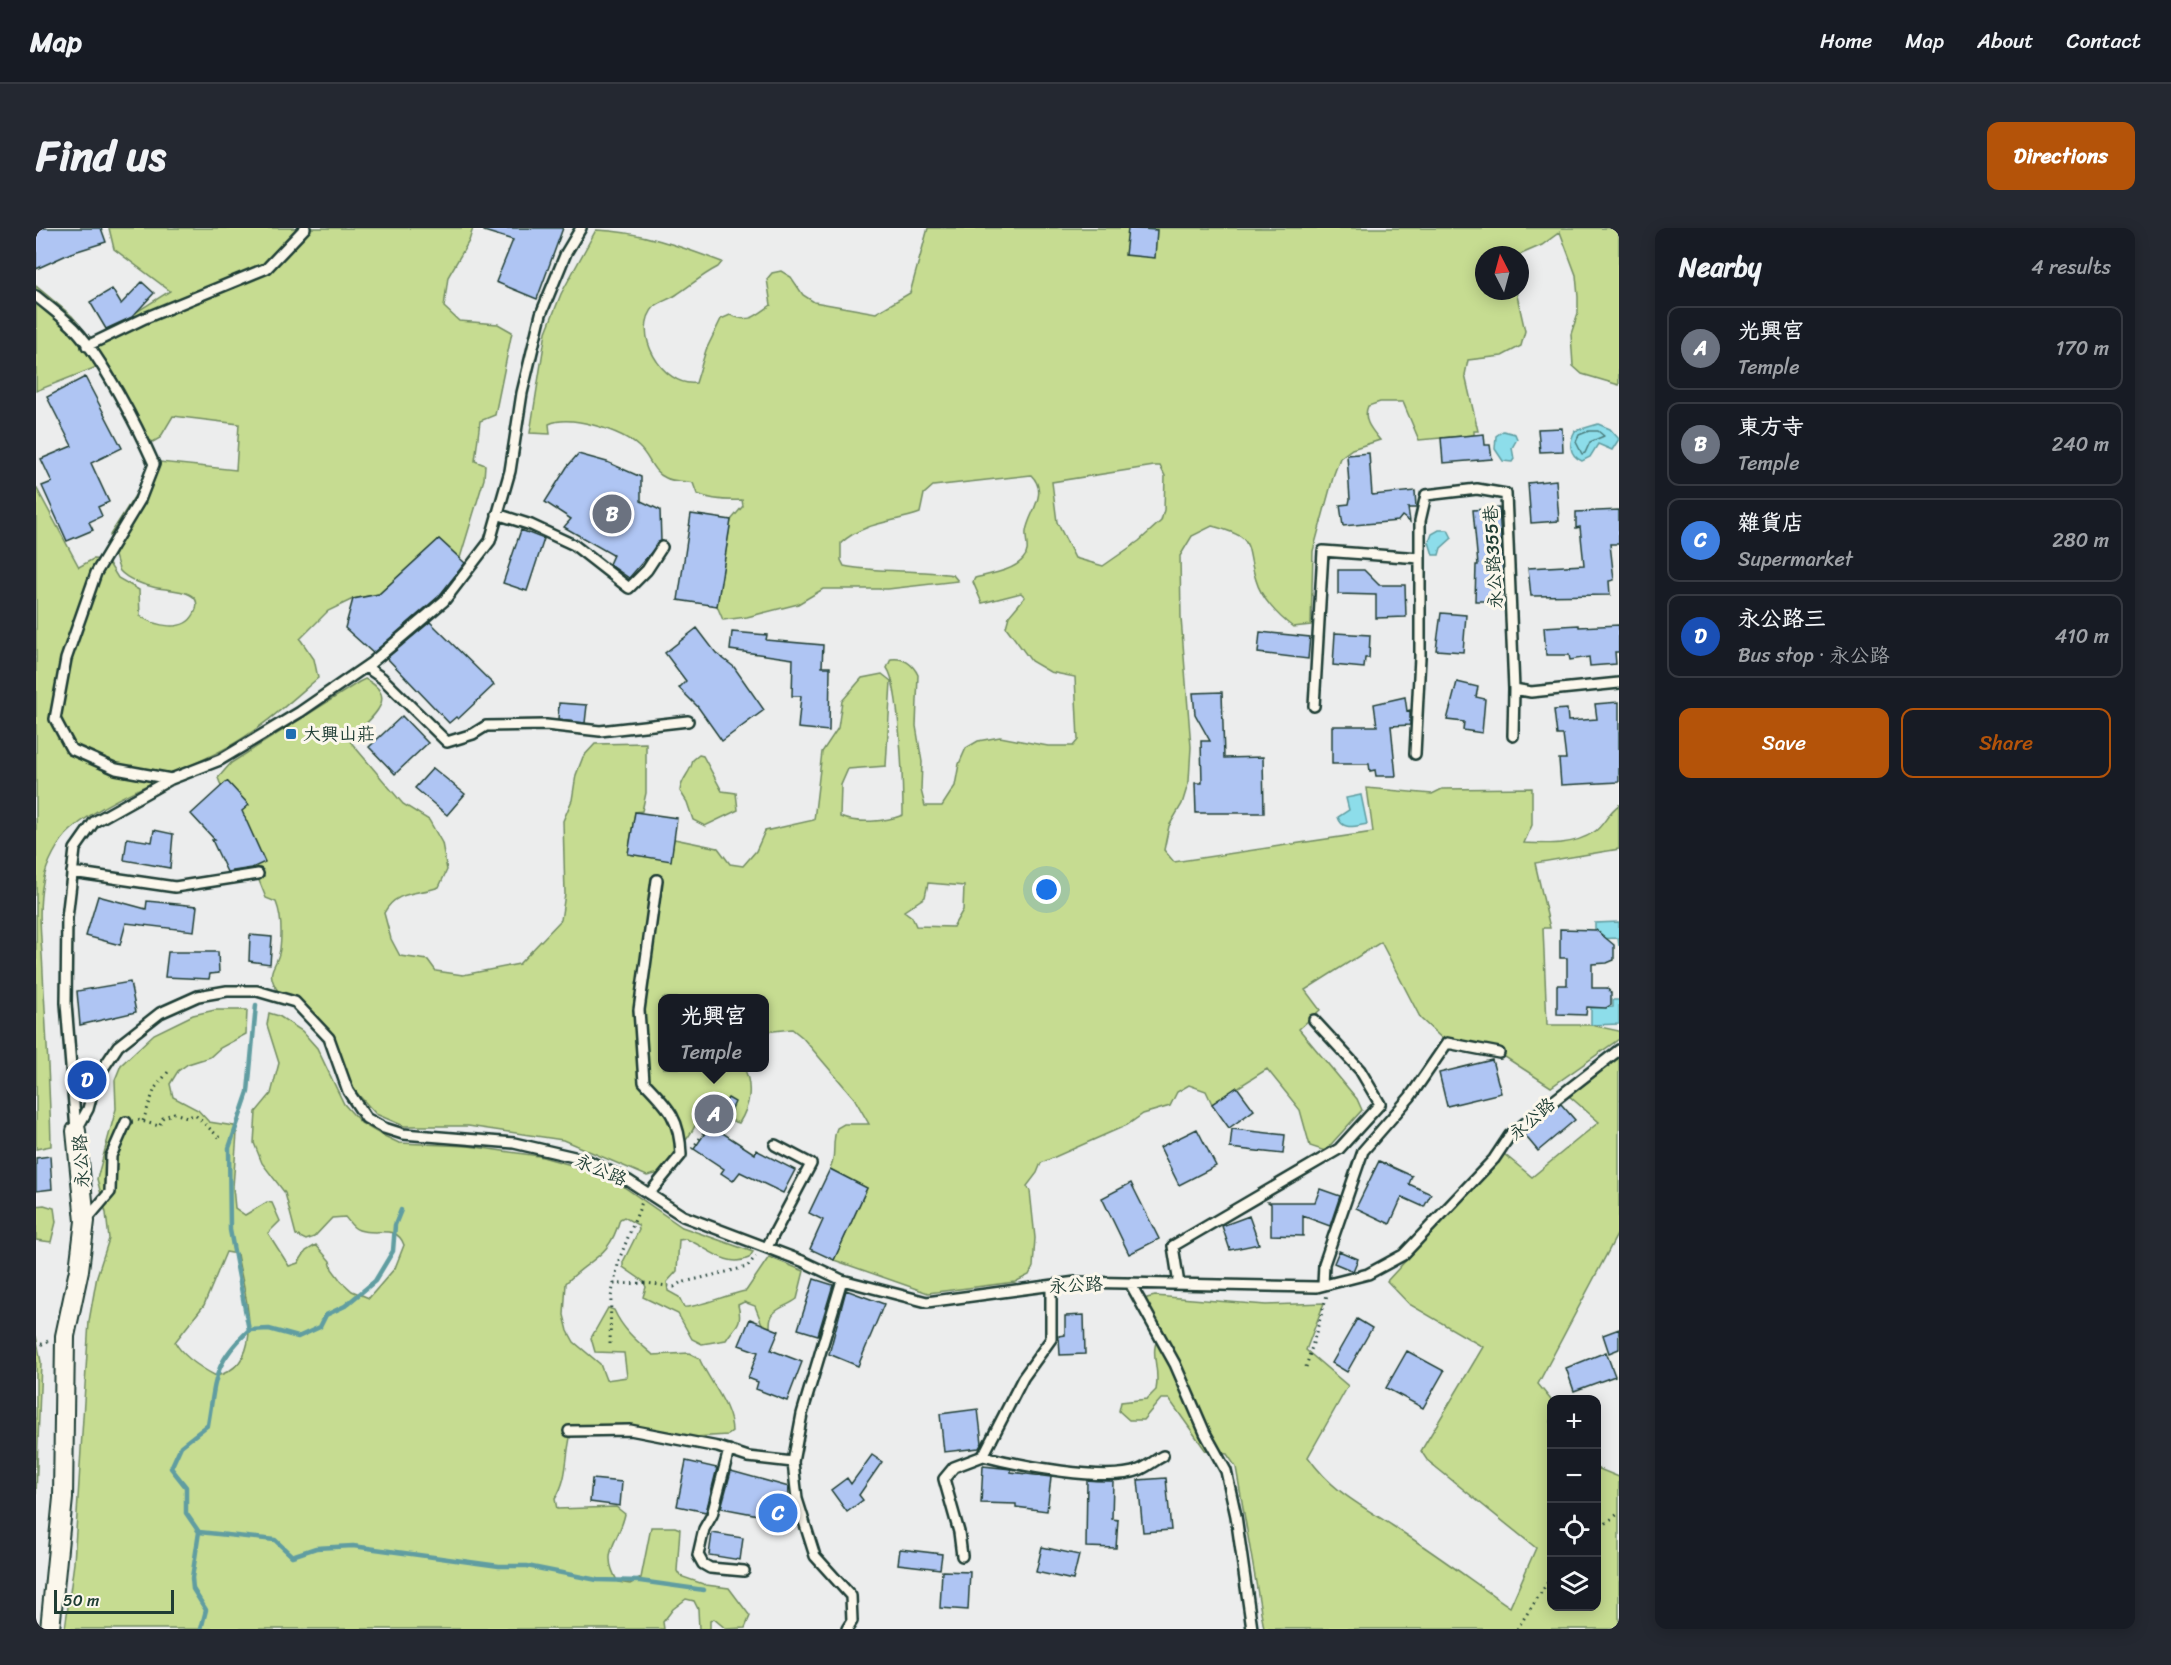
<!DOCTYPE html>
<meta charset="utf-8">
<style>
:root{--surface:#171b24;--page:#242831;--text:#f1f3f6;--muted:#9ea1a6;--line:#363941;--accent:#b45309}
body{margin:0;font-family:Sriracha,"LXGW WenKai TC",sans-serif;background:var(--page);color:var(--text)}
.controls{position:absolute;right:18px;bottom:18px;display:grid;overflow:hidden;border-radius:12px;box-shadow:0 3px 15px #0003}
.controls button{width:54px;height:54px;display:grid;place-items:center;padding:0;border:0;border-bottom:2px solid var(--line);background:var(--surface);color:var(--text);font:30px sans-serif}
.compass{position:absolute;left:1439px;top:18px;width:54px;height:54px;border-radius:50%;background:var(--surface);box-shadow:0 3px 15px #0003;rotate:354deg}
.scale{position:absolute;left:18px;bottom:15px;width:120px;box-sizing:border-box;padding-left:6px;border:3px solid #1f3d34;border-top:0;font-size:16px;line-height:21px;white-space:nowrap;color:#1f3d34;-webkit-text-stroke:4px #fbf7ec;paint-order:stroke}
.you{position:absolute;left:1011px;top:662px;width:21px;height:21px;margin:-15px;border:4px solid #fff;border-radius:50%;background:#1a73e8;box-shadow:0 0 0 9px #1a73e833}
.badge{display:grid;place-items:center;width:39px;height:39px;border-radius:50%;background:var(--accent);color:#fff;font-size:20px;font-weight:700}
.pin{position:absolute;translate:-50% -50%;border:3px solid #fff;box-shadow:0 2px 6px #0006}
.popup{position:absolute;left:622px;top:766px;width:111px;height:78px;box-sizing:border-box;display:grid;place-content:center;border-radius:12px;background:var(--surface);filter:drop-shadow(0 2px 4px #0005);font-size:20px;white-space:nowrap;color:var(--muted)}
.popup b{font-size:22px;color:var(--text)}
.popup::after{content:'';position:absolute;left:50%;top:100%;margin-left:-12px;border:12px solid transparent;border-top-color:var(--surface)}
.list{margin:0;padding:0;list-style:none}
h2{display:flex;justify-content:space-between;align-items:center;height:78px;margin:0;padding:0 24px;font-size:26px}
h2 small{font-size:20px;font-weight:400;color:var(--muted)}
.list li{display:grid;grid-template-columns:39px 1fr auto;gap:18px;align-items:center;box-sizing:border-box;height:84px;margin:0 12px 12px;padding:0 12px;border:2px solid var(--line);border-radius:12px}
.list b{display:block;font-size:22px;white-space:nowrap}
.list p{margin:0;font-size:20px;white-space:nowrap;color:var(--muted)}
.list em{font-size:20px;font-style:normal;color:var(--muted)}
.actions{display:flex;gap:12px;padding:18px 24px}
.actions a{flex:1;padding:14px 0;border:2px solid var(--accent);border-radius:12px;text-align:center;font-size:21px;color:var(--accent)}
.actions .main{background:var(--accent);color:#fff}
.icon{flex:none;width:33px;height:33px;fill:none;stroke:currentColor;stroke-width:2;stroke-linecap:round;stroke-linejoin:round}
.map{position:relative;flex:none;width:1583px;height:1401px;overflow:hidden;border-radius:12px}
header{display:flex;align-items:center;gap:36px;box-sizing:border-box;height:84px;padding:0 30px;background:var(--surface);border-bottom:2px solid var(--line)}
header strong{font-size:28px}
nav{display:flex;gap:33px;margin-inline-start:auto;font-size:21px}
.intro{display:flex;align-items:center;justify-content:space-between;box-sizing:border-box;height:144px;padding:0 36px}
h1{margin:0;font-size:42px}
.button{padding:15px 27px;border-radius:12px;background:var(--accent);color:#fff;font-size:21px;font-weight:700}
main{display:flex;gap:36px;padding:0 36px}
aside{flex:1;background:var(--surface);border-radius:12px;box-shadow:0 3px 15px #0003}
.map>svg:first-child{display:block}
.green{fill:#c6dc91;stroke:#728c62;stroke-width:1.5;fill-rule:evenodd}
.water{fill:#8dddea;stroke:#619da1;stroke-width:1.5}
.lines{fill:none;stroke-linecap:round;stroke-linejoin:round}
.shore{stroke:#4b7d7d;stroke-width:1.5}
.stream{stroke:#619da1;stroke-width:4.5}
.building{fill:#afc5f3;stroke:#1f3d34;stroke-width:1.5}
.lane-casing{stroke:#1f3d34;stroke-width:14}
.street-casing{stroke:#1f3d34;stroke-width:22}
.path{stroke:#1f3d34;stroke-width:3;stroke-dasharray:1.5 4.5;stroke-linecap:butt}
.lane{stroke:#fbf7ec;stroke-width:9}
.street{stroke:#fbf7ec;stroke-width:18}
.poi-dot{fill:#1f6fb2;stroke:#fbf7ec;stroke-width:2}
.labels{text-anchor:middle;dominant-baseline:central;stroke-width:6;stroke-linejoin:round;paint-order:stroke}
.street-label{font-size:18px;fill:#1f3d34;stroke:#fbf7ec}
.poi-label{font-size:18px;fill:#1f3d34;stroke:#fbf7ec;text-anchor:start}
</style>
<header>
<strong>Map</strong>
<nav><a>Home</a><a>Map</a><a>About</a><a>Contact</a></nav>
</header>
<div class="intro"><h1>Find us</h1><a class="button">Directions</a></div>
<main>
<div class="map">
<svg width="1583" height="1401" viewBox="0 0 1583 1401">
<rect width="100%" height="100%" fill="#eceded"/>
<filter id="ink" filterUnits="userSpaceOnUse"><feTurbulence type="fractalNoise" baseFrequency=".0167" numOctaves="2"/><feDisplacementMap in="SourceGraphic" scale="12" xChannelSelector="R" yChannelSelector="G"/><feConvolveMatrix kernelMatrix="1 2 1 2 8 2 1 2 1" color-interpolation-filters="sRGB"/></filter>
<g filter="url(#ink)">
<!-- green -->
<path class="green" d="M73,0H437L433,13L412,49L408,79L423,93L462,96L476,104L459,187L444,193L439,233L449,237L448,251L424,330L403,311L343,366L317,371L292,383L264,411L278,431L282,450C254,474 225,501 192,519C144,546 76,566 35,602C22,613 10,637 7,654C1,683 6,715 7,745C10,803 14,860 15,918L0,921V259L43,339L57,331L71,332L82,350L103,362L104,388C119,398 148,405 158,386C172,360 130,363 117,359C107,357 91,351 84,343C82,340 75,313 74,307L100,266L114,233L200,242L203,196L137,188L124,210L117,214L113,212L71,139L58,140L0,163V58L36,88L56,112L134,63L78,21Z
M892,0H1583V157L1546,146L1537,138L1535,106L1542,85V69L1540,47L1524,4L1506,17L1483,27H1448V63H1480L1489,103L1485,118L1466,128L1432,132L1429,147L1442,203H1438V207L1383,212L1367,174H1344L1332,178C1326,192 1336,202 1344,212L1316,221L1304,230L1298,246L1277,323L1275,397L1257,399C1242,388 1225,370 1220,352C1208,315 1222,310 1176,298L1156,308L1144,328L1145,390L1155,519L1153,553L1146,576L1133,598L1128,622L1138,634L1337,604L1331,560L1396,566L1406,561L1496,560V597L1488,615C1511,616 1537,618 1558,604C1568,598 1572,584 1583,577V621L1499,635L1514,700H1507L1511,797H1555L1583,803V811L1515,859L1463,825L1411,815L1385,791L1345,714L1269,762L1284,782L1263,801L1321,871L1326,882L1289,923L1274,918L1264,882L1231,841L1176,876L1170,863L1153,857L1141,864L1134,878L1107,886L1091,897L1005,935L1001,945L991,958L994,963L999,1010L997,1039L993,1047L979,1054L892,1065L798,1032L831,960L794,941C801,928 795,914 801,900L808,896H833L818,870L766,809L756,801L729,804V770H627V840H708C717,858 714,878 703,895L682,888L660,895C656,909 634,930 624,945L611,948L527,912L432,898H368L340,886L318,862L297,809L243,765C227,740 241,742 244,721C246,704 246,689 240,674L230,670L182,550L195,535L323,454L329,451C368,471 329,494 313,512L367,576L393,592L406,615L411,642L403,659C381,667 360,662 348,685L355,711L364,728L392,732L400,743L427,747L483,736L525,692L529,666L527,593L536,572L540,547L547,529L559,516L610,515V565L606,583L599,584L592,626L634,632L638,611L682,620L694,636L707,638L720,623L729,603L778,592L786,524L802,500L806,473L826,450L846,446L855,453L850,538L812,541L805,557L804,589C822,596 849,594 867,587C867,561 864,457 851,440L855,431C867,429 877,436 882,447L880,498L886,534L885,562L889,578H906L919,558L923,536L930,520L942,513L964,509L1012,518H1037L1042,512L1039,449L1014,444L995,433L970,399L973,388L989,369L985,365L946,375L937,354L939,350C954,346 977,343 987,331C995,322 989,314 990,304C992,285 1014,266 995,247L897,258L888,266L884,285C856,295 828,294 805,315V332L808,338C844,345 881,341 917,347L922,353L852,361H787L762,376L711,389L687,392L681,378L695,292L707,278L706,272C690,273 676,272 661,266L657,255C649,253 637,254 630,250C616,244 614,229 603,219C586,203 535,186 513,196L514,206L494,205L510,104L525,66L560,2C603,3 646,19 686,34L682,39C666,47 654,58 640,67C634,71 624,74 619,78C594,104 627,160 660,155L670,122L685,91L694,87C714,95 718,89 735,77L731,51L736,45L745,43L755,49L767,67L778,74L840,85L874,65ZM1118,238H1124L1129,248L1128,282L1125,293L1103,313L1067,338L1039,330L1021,294L1016,254ZM892,655L928,658L927,682L917,699L880,698L876,689L868,683L889,669Z
M663,527L667,528L686,563L700,565L702,582L669,598L657,592L651,574L644,563C645,550 655,545 657,532Z
M179,782H211L210,806L184,820L174,829L152,836L142,843L134,856L137,869L162,882L173,894L198,898L201,905L197,959L199,980L209,987L231,974L236,975L244,993L232,1005L253,1038L262,1035L270,1023L280,1017L294,1033L296,1041L305,1053L316,1063L333,1070L359,1040L368,1017C361,996 340,1008 323,1002C316,1000 313,993 309,989L296,990L278,1009L270,1012L260,1007L249,965L226,935L218,915L220,884L235,866L243,835L231,797L233,785L243,788L266,803L281,820L308,876L325,895L344,906L363,915L432,918L503,928L546,940L575,950L646,999L717,1024L713,1030C690,1041 670,1018 650,1011L643,1012L641,1043L631,1054L632,1063L643,1069L648,1079C657,1081 695,1065 710,1063L733,1029L768,1043L761,1071C748,1081 733,1079 734,1100L726,1096L719,1078L708,1074L702,1077C707,1097 700,1096 690,1112L666,1116L656,1111L642,1086L607,1069L610,1059L607,1053L587,1039V1034L603,1002L602,997L588,989L584,991C573,1031 555,1029 530,1055L528,1087L532,1103L538,1114L564,1136L570,1152L591,1149L588,1125L559,1124L555,1110L572,1080L578,1082C587,1102 601,1113 617,1127L653,1125L663,1130C673,1154 696,1177 696,1204L692,1207L658,1209L627,1205L537,1199C528,1224 534,1248 519,1271L521,1281L580,1279L589,1286C583,1315 563,1323 582,1354L594,1356L605,1350L615,1299H639L644,1301L641,1343L644,1348L670,1357L693,1360L714,1388L709,1400L690,1401L678,1391L674,1393V1401H663L662,1381L658,1373L650,1371L637,1381L627,1394L628,1401H29L38,1335L53,1093L61,1048L73,1011L70,985L61,951L80,881L79,852L85,837L118,806L157,787ZM190,1024L201,1026C207,1063 234,1135 180,1148C165,1140 147,1129 139,1114L168,1077Z
M1583,829V1003L1502,1156L1515,1172L1516,1378H1560L1561,1240L1583,1249V1401H1228L1200,1239L1191,1226L1170,1223L1133,1171H1125L1107,1192H1093L1083,1183L1085,1174L1111,1171L1120,1162C1125,1136 1111,1128 1125,1102L1109,1075L1111,1070L1119,1068L1230,1077L1288,1075L1270,1122L1312,1158L1272,1229C1297,1264 1323,1276 1357,1298C1397,1324 1435,1352 1474,1379L1500,1320L1391,1232L1385,1223L1447,1119L1373,1076L1351,1053L1468,926L1496,949L1563,894L1532,867Z
M8,977L18,980L20,994L15,1014L0,1012V978Z
M0,1108L5,1134L0,1266Z"/>
<!-- water -->
<path class="water" d="M1562,196L1574,201L1583,211L1576,222L1562,216L1554,229L1546,233C1532,227 1533,214 1539,203Z
M1467,203L1479,206L1481,211L1476,220L1478,231L1476,234L1467,233L1459,221L1460,208Z
M1403,302H1412L1416,310L1405,320L1403,327H1397L1393,314L1396,306Z
M1325,567L1331,596C1319,598 1306,603 1302,589L1313,582L1310,570Z
M1583,694V718L1582,710L1559,711V695Z
M1577,772H1583V796L1555,797V780L1577,779Z"/>
<g class="lines">
<!-- shore -->
<path class="shore" d="M1553,203H1562L1568,208L1554,214L1549,225L1546,226L1540,214L1543,207Z"/>
<!-- stream -->
<path class="stream" d="M213,1102L194,1002L193,920L212,864L220,777
M163,1304L239,1312L256,1328L280,1320L317,1318L463,1338H491L561,1352L604,1353L668,1362
M165,1401L170,1382L157,1361L156,1350L163,1304L150,1285V1259L135,1240L145,1218L172,1197C180,1150 177,1136 213,1102L233,1101L262,1109L284,1099L290,1087L309,1078L339,1053L357,1023L359,997L365,982"/>
</g>
<!-- building -->
<path class="building" d="M0,0H65L70,14L35,25L0,41Z
M449,0H527L501,71L460,54L477,12L448,3Z
M1092,0L1121,2L1119,30L1089,27Z
M106,54L118,65L96,89L70,101L54,74L76,61L85,76Z
M49,149L86,220L55,235L73,274L62,279L66,288L53,294L57,302L31,313L6,258L16,254L5,231L36,218L11,169Z
M1526,200L1527,223L1504,224L1502,201Z
M1448,206L1449,217H1454L1456,231L1407,235L1405,210Z
M1333,225L1336,267L1379,263L1380,280H1372L1374,294L1366,288L1362,293L1307,298L1304,277L1313,276L1314,271L1311,227Z
M542,226L571,234L605,249V273L624,282L625,313L593,350L573,336L577,327L528,299L535,291L509,274L531,239Z
M1520,252L1523,293L1495,295L1492,255Z
M1463,280L1467,347L1465,373H1439L1440,337H1442L1437,282Z
M1583,282V316H1574L1578,352L1573,353L1574,367L1495,368L1492,340L1548,337L1544,299L1540,300V284Z
M655,286L695,292L681,378L642,372Z
M485,302L508,311L491,363L467,355Z
M403,311L429,335L403,368L337,425L309,400L317,371L343,366Z
M1302,342H1328L1343,357H1369L1370,389L1340,390V367L1302,366Z
M1405,385L1430,387L1427,424L1400,422Z
M394,394L458,457L422,491L420,489L413,495L351,430Z
M1543,397V399L1583,397V424H1579L1580,436L1554,438L1553,429L1534,432L1533,427H1510L1508,399Z
M661,400L680,425L698,439L728,482L686,513L662,479L643,460L650,453L629,425Z
M696,404L731,407L730,412L787,417L786,439H794L793,503L762,500L765,468H756L757,431L694,422Z
M1224,404L1274,409L1272,431L1222,425Z
M1299,405L1334,407L1333,430H1329L1328,440L1297,437Z
M1421,454L1442,459L1440,469L1449,471L1446,505L1427,502L1428,494L1411,492Z
M1186,464L1188,530L1227,529L1228,585H1160L1159,555H1166L1165,513H1174L1159,486L1157,465Z
M1369,469L1371,483L1374,482V497L1355,498L1360,548H1340L1339,542L1334,543L1333,536H1296V498H1341L1338,476Z
M1583,474V554L1525,557L1523,531H1530L1527,507H1521L1518,482L1531,481L1532,493L1561,491L1559,476Z
M523,475L551,477L549,495L522,492Z
M366,488L392,515L359,546L333,519Z
M397,540L429,566L411,587L379,560Z
M191,553L213,577L206,583L229,634L216,640L191,644L176,612H179L155,586Z
M599,584L641,590L635,633L592,626Z
M118,602L137,606L134,640L88,632L91,610L116,614Z
M62,668L110,681L111,673L161,678L158,703L90,695L84,717L50,708Z
M1524,701L1560,702L1578,717V732L1571,735L1556,736V760H1571L1575,765V777L1570,780L1551,779L1550,787L1521,786V757H1531V730H1524Z
M214,707L236,709L234,736L213,733Z
M132,724H182L183,745L174,746L173,751L129,749Z
M94,754L100,784L44,797L41,763Z
M1456,832L1465,865L1411,878L1403,845Z
M1201,859L1218,882L1193,900L1176,876Z
M692,870L699,874L685,904L719,926L720,922L759,942L747,965L704,944L697,953L685,945L688,941L658,921L676,895L661,888L669,871L686,879Z
M1525,876L1539,892L1502,923L1487,905Z
M1161,901L1180,938L1143,957L1124,919Z
M1196,901L1249,907L1247,926L1194,920Z
M14,928L16,961L0,963V930Z
M1343,933L1376,948L1373,956L1395,966L1388,979L1366,969L1354,996L1320,980Z
M794,941L831,960L798,1032L774,1021L787,992L773,985Z
M1095,955L1123,1011L1093,1026L1066,970Z
M1284,961L1304,968L1294,998L1267,988V1008L1235,1007V976L1232,974H1279Z
M1213,988L1223,1016L1194,1022L1186,998Z
M1303,1023L1322,1031L1317,1043L1298,1035Z
M778,1051L797,1057L782,1107L762,1101Z
M810,1062L848,1076L822,1138L793,1126Z
M1048,1087L1049,1126L1024,1127L1023,1108L1029,1107V1088Z
M714,1091L743,1103L735,1122L766,1134L751,1173L720,1161L722,1154L712,1150L722,1124L703,1117Z
M1321,1091L1336,1100L1311,1144L1296,1135Z
M1583,1101V1121L1573,1125L1567,1107Z
M1371,1123L1408,1143L1387,1180L1350,1160Z
M1570,1124L1579,1148L1538,1163L1530,1140Z
M942,1181L946,1215L943,1220L908,1224L904,1186Z
M836,1227L846,1234L823,1267L827,1272L811,1284L795,1262L811,1250L815,1256Z
M650,1233L681,1240L670,1284L641,1278Z
M947,1238L975,1241V1244L1015,1249L1011,1283L980,1279V1276L945,1275Z
M695,1243L753,1259L749,1292L685,1280Z
M1130,1250L1135,1302L1107,1304L1102,1252Z
M556,1251L586,1254L584,1278L554,1274Z
M1051,1252L1077,1253L1076,1291L1082,1292L1080,1320L1050,1319Z
M676,1305L707,1310L704,1332L673,1327Z
M1006,1319L1043,1327L1037,1352L1000,1344Z
M864,1321L906,1326L904,1341L862,1336Z
M906,1343L934,1344L932,1382L904,1380Z"/>
<g class="lines">
<!-- lane casing -->
<g class="lane-casing">
<path id="lane" d="M0,68C13,79 27,89 39,101C67,131 101,198 118,236L104,272L60,345L30,431L19,491L35,521L80,541L135,551
M51,118L109,90L231,40L269,0
M461,286L495,297L538,317L593,360L611,342L626,319
M330,439L346,450L411,514L437,506L450,498L510,497L564,503L652,493
M1278,478L1287,323L1384,330
M1477,508L1478,461
M1379,526L1384,429V293L1390,267L1441,261L1470,266L1478,461L1495,464L1583,455
M36,644L139,659L222,646
M40,902L30,775L31,690L39,621L58,594L135,551L184,532L264,484L335,435L408,373L454,313L474,243L486,165L505,86L530,25L545,0
M40,903L52,881L60,851L82,818L124,785L162,768L191,763H221L259,774L293,810L312,863L330,890L348,900L367,906L478,915L551,932L593,953L647,988L766,1033L806,1052L891,1074L1040,1054L1281,1059L1332,1046L1367,1027L1458,931L1474,907L1583,822
M613,966L645,927C644,890 632,879 608,854L603,782L621,652
M51,991L74,964L75,928L90,894
M731,1019L775,936L739,917
M806,1052L766,1186L757,1234L761,1271L779,1328L815,1368L816,1393L811,1401
M1094,1055L1139,1136L1169,1205L1190,1243L1200,1288L1216,1401
M1143,1056L1137,1018L1303,921L1344,876L1324,842L1278,792
M1287,1057L1288,1036L1327,923L1374,869L1411,815L1463,825
M1015,1058V1111L987,1150L947,1228C981,1237 1071,1255 1103,1242C1111,1239 1119,1232 1127,1228
M533,1203L594,1202L682,1219L712,1229L757,1234
M693,1222L676,1287L668,1301L662,1327L667,1336L674,1340L708,1343
M926,1328L923,1304L908,1251L918,1239L947,1228"/>
</g>
<!-- street casing -->
<g class="street-casing">
<path id="street" d="M14,1401L27,1270L29,1108L43,1042L49,993L40,903"/>
</g>
<!-- path -->
<path class="path" d="M102,892L123,898L127,890L138,885L151,889L159,887L186,912
M107,893L119,860L132,844
M656,921L675,895
M578,1056L610,1055L638,1059L644,1055L711,1039L720,1028
M574,1116L575,1069L583,1032L606,974
M0,1119L12,1113
M1270,1139L1291,1067
M1560,1298L1564,1300L1583,1285
M1481,1401L1516,1348"/>
<!-- lane -->
<use href="#lane" class="lane"/>
<!-- street -->
<use href="#street" class="street"/>
</g>
</g>
<!-- markers -->
<rect class="poi-dot" x="249" y="500" width="12" height="12" rx="3"/>
<g class="labels">
<!-- street labels -->
<g class="street-label">
<text transform="translate(1457 329) rotate(-93)">永公路355巷</text>
<text transform="translate(1496 891) rotate(-41)">永公路</text>
<text transform="translate(45 933) rotate(-93)">永公路</text>
<text transform="translate(565 942) rotate(23)">永公路</text>
<text transform="translate(1040 1057) rotate(-3)">永公路</text>
</g>
<!-- poi labels -->
<g class="poi-label">
<text x="267" y="506">大興山莊</text>
</g>
</g>
</svg>
<div class="controls">
<button>+</button>
<button>−</button>
<button><svg class="icon" aria-label="locate" viewBox="0 0 24 24"><circle cx="12" cy="12" r="6"/><path d="M12 2v4M12 18v4M2 12h4M18 12h4"/></svg></button>
<button><svg class="icon" aria-label="layers" viewBox="0 0 24 24"><path d="M12 4l9 5-9 5-9-5zM3 14l9 5 9-5"/></svg></button>
</div>
<svg class="compass" viewBox="-18 -18 36 36"><path d="M0-13l5 13h-10z" fill="#e53935"/><path d="M0 13l5-13h-10z" fill="#9ea1a6"/></svg>
<div class="scale">50 m</div>
<div class="you"></div>
<div class="pin badge" style="left:678px;top:886px;background:#6b7280">A</div>
<div class="popup"><b>光興宮</b>Temple</div>
<div class="pin badge" style="left:576px;top:286px;background:#6b7280">B</div>
<div class="pin badge" style="left:742px;top:1285px;background:#3f7fe0">C</div>
<div class="pin badge" style="left:51px;top:852px;background:#1a4fb4">D</div>
</div>
<aside>
<h2>Nearby<small>4 results</small></h2>
<ul class="list">
<li><span class="badge" style="background:#6b7280">A</span><div><b>光興宮</b><p>Temple</p></div><em>170 m</em></li>
<li><span class="badge" style="background:#6b7280">B</span><div><b>東方寺</b><p>Temple</p></div><em>240 m</em></li>
<li><span class="badge" style="background:#3f7fe0">C</span><div><b>雜貨店</b><p>Supermarket</p></div><em>280 m</em></li>
<li><span class="badge" style="background:#1a4fb4">D</span><div><b>永公路三</b><p>Bus stop · 永公路</p></div><em>410 m</em></li>
</ul>
<div class="actions"><a class="main">Save</a><a>Share</a></div>
</aside>
</main>
